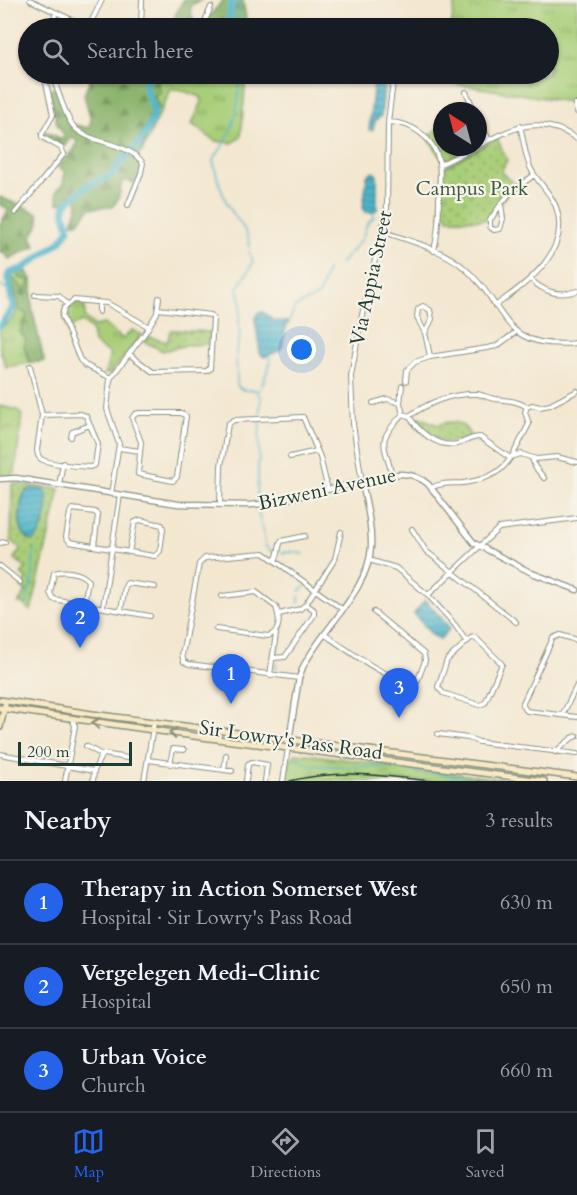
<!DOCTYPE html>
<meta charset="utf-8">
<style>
:root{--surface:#171b24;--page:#20242c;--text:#f1f3f6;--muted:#9ea1a6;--line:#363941;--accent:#2563eb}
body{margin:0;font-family:Cardo,serif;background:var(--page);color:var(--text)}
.compass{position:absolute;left:433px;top:102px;width:54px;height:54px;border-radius:50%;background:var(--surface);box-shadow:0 2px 4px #0004;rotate:324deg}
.scale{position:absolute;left:18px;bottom:15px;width:114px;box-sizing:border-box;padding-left:6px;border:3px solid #1f3d34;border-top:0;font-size:16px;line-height:21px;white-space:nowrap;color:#1f3d34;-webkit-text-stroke:4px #f7f3e8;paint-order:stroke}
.you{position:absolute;left:302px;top:350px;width:21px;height:21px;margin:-15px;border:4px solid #fff;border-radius:50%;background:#1a73e8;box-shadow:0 0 0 9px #1a73e833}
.badge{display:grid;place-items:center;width:39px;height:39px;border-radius:50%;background:var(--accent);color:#fff;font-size:20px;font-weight:700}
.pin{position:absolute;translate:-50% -50px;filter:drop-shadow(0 2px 3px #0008)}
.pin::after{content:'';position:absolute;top:32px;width:21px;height:18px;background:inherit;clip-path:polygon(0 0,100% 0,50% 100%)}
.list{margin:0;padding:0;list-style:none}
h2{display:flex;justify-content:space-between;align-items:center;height:78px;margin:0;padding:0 24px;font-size:26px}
h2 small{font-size:20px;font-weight:400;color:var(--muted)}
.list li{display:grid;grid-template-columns:39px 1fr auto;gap:18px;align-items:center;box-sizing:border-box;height:84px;padding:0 24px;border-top:2px solid var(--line)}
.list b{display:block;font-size:22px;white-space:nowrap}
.list p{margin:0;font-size:20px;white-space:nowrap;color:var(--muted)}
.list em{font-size:20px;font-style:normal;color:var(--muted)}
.icon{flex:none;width:33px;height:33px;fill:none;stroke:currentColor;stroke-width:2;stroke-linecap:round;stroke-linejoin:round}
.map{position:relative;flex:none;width:577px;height:781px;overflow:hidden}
.search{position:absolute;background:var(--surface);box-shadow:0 2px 4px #0004;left:18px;right:18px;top:18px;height:66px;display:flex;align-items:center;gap:15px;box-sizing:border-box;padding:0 21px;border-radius:33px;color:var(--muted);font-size:22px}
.sheet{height:330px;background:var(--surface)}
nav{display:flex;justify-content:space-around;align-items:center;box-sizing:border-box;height:84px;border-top:2px solid var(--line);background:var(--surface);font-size:16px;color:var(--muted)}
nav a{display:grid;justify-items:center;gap:3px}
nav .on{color:var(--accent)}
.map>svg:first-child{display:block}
.grass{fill:url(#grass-tufts);stroke:#648656;stroke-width:1.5}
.forest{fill:url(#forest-firs);stroke:#52774e;stroke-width:1.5}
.park{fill:url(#park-dots);stroke:#648656;stroke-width:1.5;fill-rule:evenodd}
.water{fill:url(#water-rules);stroke:#367880;stroke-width:1.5}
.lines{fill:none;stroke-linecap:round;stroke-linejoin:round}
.stream{stroke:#4db4cc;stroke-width:1.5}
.river{stroke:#4db4cc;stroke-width:7}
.minor-casing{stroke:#899282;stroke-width:6}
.tertiary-casing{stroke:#899282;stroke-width:7}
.secondary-casing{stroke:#899282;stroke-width:8}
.minor{stroke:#fff;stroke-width:4}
.tertiary{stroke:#fff;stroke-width:4.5}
.secondary{stroke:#f8e8c3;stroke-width:5}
.rail{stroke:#1f3d34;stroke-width:1.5}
.oneway{stroke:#8c927c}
.labels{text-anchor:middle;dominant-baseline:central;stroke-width:4.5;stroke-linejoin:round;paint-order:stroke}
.park-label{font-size:20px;fill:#3b5a42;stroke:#f7f3e8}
.street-label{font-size:20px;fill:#1f3d34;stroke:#f7f3e8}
</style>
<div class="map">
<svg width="577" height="781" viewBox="0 0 577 781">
<defs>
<pattern id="grass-tufts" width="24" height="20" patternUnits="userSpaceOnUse" patternTransform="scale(1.5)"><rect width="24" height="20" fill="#a9ce78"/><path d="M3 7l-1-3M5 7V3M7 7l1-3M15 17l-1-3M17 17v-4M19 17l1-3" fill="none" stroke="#89a863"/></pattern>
<pattern id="forest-firs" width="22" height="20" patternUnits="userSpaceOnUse" patternTransform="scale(1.5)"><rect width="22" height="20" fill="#86b168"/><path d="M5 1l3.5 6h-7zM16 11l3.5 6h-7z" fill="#6d9156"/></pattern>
<pattern id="park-dots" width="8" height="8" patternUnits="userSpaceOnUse" patternTransform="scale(1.5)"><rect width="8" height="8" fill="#a9ce78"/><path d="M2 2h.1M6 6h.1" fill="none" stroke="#89a863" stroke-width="1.8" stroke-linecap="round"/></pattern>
<pattern id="water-rules" width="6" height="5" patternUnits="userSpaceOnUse" patternTransform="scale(1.5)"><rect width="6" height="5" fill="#4db4cc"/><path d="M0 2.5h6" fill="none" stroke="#3f94a6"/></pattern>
</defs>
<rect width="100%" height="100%" fill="#f7f3e8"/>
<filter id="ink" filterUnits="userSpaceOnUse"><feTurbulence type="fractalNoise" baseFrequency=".0167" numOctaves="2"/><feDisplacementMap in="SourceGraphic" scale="12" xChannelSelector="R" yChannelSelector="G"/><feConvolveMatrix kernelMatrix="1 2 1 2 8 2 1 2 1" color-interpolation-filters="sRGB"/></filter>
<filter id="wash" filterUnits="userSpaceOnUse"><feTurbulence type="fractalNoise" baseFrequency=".008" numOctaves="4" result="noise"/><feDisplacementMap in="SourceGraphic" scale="24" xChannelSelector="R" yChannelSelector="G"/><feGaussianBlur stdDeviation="1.35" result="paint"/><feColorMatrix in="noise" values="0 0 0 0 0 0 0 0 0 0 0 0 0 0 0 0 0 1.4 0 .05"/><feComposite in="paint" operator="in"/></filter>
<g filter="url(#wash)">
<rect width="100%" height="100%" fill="#f3e7d0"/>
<!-- grass -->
<path class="grass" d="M455,0H577V103L443,82L444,74H548V28H451Z
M169,74H246L241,136L232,143L215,141L192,124L202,102L201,97L178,89H171L142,152L144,147L139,136L148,122L155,82L169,79Z
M442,123V147H466L467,149L447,160L441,157L428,138Z
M26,271L32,279V309L44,361L6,367L0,350V329C29,309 13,304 10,276Z
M73,302L85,303V318L95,326L104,324L123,339L132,330L142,335L111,373L105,374L110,354L94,343L92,330L82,322L68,328C63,316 62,311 73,302Z
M0,406L17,410L22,415L15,472L12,476L0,477Z
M297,753L513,781H287L290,759Z"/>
<!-- forest -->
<path class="forest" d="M183,0H202L193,4L190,9L195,25L193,28L176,27C170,15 180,11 183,0Z
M223,0H243L246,18L245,28H200Z
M87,74H101L105,78L111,74L122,80L124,75L122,74H169L171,76L169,79L156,82L160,88V94L154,95L159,108L149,116L148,122L139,136L146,138L142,152L134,158L142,165L134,183L125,180L122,182L118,200L112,207L90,208L78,223H72L78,206L77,199L71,193L66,201L58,204L56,192L63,184L65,172L58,166L74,150L77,142L73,137L63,147L44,139L43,135L46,132L62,139L65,136L57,124L49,90L55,88L70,124L89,128L91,120L84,95L90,79Z
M0,197L38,213C42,222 35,230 31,238L36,246L9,259L2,251L0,252V224L9,209L0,205Z
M26,271L32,279V309L44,361L30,363L24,346L26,340L20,332C21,325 25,322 27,315L19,309L10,276L24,289L23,295H25L27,286L31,281L19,278L18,272Z"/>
<!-- park -->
<path class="park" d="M497,138L507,160L501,172L516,186L508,192L488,220L448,219L447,214H441L443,168Z
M171,330L211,332L210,344L187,345L163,351L143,341L146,336L167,342Z
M419,417L438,425C454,419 463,421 471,437L456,443L452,440L450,443L437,440V437L434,439L425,434L415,424Z
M12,483L60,489L31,611L20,602L18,604L26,591L21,587L27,580L21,574L26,568L14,558L21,549L11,541V538ZM27,489L47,512L32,541C14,532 18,503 27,489Z"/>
<!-- water -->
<path class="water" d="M379,77L385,79L381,116L375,121L373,130H369L374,79Z
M371,172L375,173L377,176V209L373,212H366L363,208L367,176Z
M263,312L274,321L289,322L285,330L283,346L279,351L264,357L260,353L255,318L258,313Z
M31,488L45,490C52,500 44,536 32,541C15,533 20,511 23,495Z
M425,600L450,628L440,639L432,635L414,614Z"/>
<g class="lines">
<!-- stream -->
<path class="stream" d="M237,0L239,3L238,28
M239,74C240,108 234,133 213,160C216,174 220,188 226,201C232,216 251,231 249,247
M249,252L253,261C249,274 244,276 238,287L241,302L239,323L240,336L236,350L237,382L238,387L244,390H257L258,395L261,396L260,413
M340,264L362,239L367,224L374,217L373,212
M0,285L11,291
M289,322L295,307L319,295L327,270
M258,392C263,387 267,369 271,361L269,357
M257,501L260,421
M258,511L266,547L276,555
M282,553L292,552L304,554
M300,591L305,586
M299,603V596
M26,606L33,575L34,550
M276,655L283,626
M276,670V662
M298,757L307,764L314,766L382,767L490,781"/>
<!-- river -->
<path class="river" d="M228,28L232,0
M0,326L13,308L8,276L10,273L24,268L60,242L69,229L64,212L66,203L87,186L111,175L120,163L139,144L148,128L153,117L154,109L146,90V81L149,74"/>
</g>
</g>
<g filter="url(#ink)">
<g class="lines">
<!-- minor casing -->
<g class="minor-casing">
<path id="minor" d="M30,0L89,28
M54,28L55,12
M88,28L102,0
M141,28L142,0
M202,28L211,7
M53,74C54,83 58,91 61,100C65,110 68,122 76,129C94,145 126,141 143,163L141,173L128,205
M466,92L475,111
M575,104L577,112
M478,117L489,140
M388,122C412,122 435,139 439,162C441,174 439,188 439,200C439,217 438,234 434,251
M478,146C513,127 541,114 577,139
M439,165L476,147
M501,204L503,219L500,229L494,230L490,227V220Z
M501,204L510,193L534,175
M15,213L64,154L61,148L42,137V134L53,115L46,83L47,74
M382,231C408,241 440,248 462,266C509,304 497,351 577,343
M531,280C545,292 558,297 577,291
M35,295L59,296L68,305
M495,306C525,284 570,254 557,210C553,195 540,185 532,171C525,159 524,140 520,126
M99,312V302
M425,333L432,319L430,310L423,306L418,309L417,317L425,333L430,356
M129,354L153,372L206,371L210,369L213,318L211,315L158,309
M30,366L42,415L37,450C38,455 37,456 41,459C51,465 78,466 90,467L95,465L98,444L86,416L81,414L42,415
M111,378L85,365L80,360L62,316L64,308L74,300L107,303L149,327
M406,381L407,370L415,362L430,357L487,348L497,346L516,332
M402,386L400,403L403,414L409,416C418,431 437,448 457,444C465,442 471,437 480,437L510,458
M373,403L387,399L400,403
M139,413H181L186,416L177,477L173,481L138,474L141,442L132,418L135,414Z
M409,416C430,402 451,393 477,394C483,395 489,398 495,399C508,401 516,400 527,407L532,405L540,407L550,405L577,391
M71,437L72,432L90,425
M119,448L140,451
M290,457L317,451
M511,457L521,454L536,459L557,457L577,462
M532,458L535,467L544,478
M392,475C383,440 377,441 403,414
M362,482L353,424L351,376L362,315L387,209L388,122L394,74
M59,485L63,463
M431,488C442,482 452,484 463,483C507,477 510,460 529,424L525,412L527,407
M111,494L119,444L107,409L110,379L145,333L157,313L159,298
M220,505L221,466L228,424L234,420L303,417L320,457L328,490
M412,529L426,551L516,622
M0,543L5,542
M94,546L98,515L95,512L72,509L70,513L66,537L70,542C98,547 126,551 154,556H155L160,551L163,529L162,525L140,520L135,522L129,552
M275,560C280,553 278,546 281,541L305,536
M369,560L396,568L428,595L455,625L466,641
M0,566L20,582
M428,595L499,528L577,518
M84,604L88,581C83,572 63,570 54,573L50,593L53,599L150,616
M103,607L120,495
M121,610L125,587L127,583L155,587
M279,614L300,609L306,604L335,559L341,532
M216,629L268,636C281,632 280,619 276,607L256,592L222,596
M324,634C343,647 396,687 417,682L425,661L424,654L374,612
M475,637L502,664L485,703L479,705L443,693L438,687L447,660L471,638Z
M577,640L560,635L553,638L522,705L527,711L577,717
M273,658L285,657L314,615V610L306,604
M270,675L276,634
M299,678L189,664L184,662L182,655L199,564L205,558L264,553L342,609
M563,714L577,685
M438,734L468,738L479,742L577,754
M86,746L102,755
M555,752L572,738L577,736
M0,754L94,771L100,758L104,754L127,758
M148,760L232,771
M170,764L173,749L184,750
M224,770L226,755
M65,781L75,726L72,719
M93,781L94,771
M144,781L154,722
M246,781L248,764L252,762L267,765L265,781
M283,781L288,748"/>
</g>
<!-- tertiary casing -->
<g class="tertiary-casing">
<path id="tertiary" d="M0,479L16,478L34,481L178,504L249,505L265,504L392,475C406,472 417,475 428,484L474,543L532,573L577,590
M288,747L299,678L303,667C322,629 369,590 371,547C372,525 366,503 362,482"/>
</g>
<!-- secondary casing -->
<g class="secondary-casing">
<path id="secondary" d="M0,700L92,714L577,777
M0,708L194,736L544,781
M0,727L5,705"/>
</g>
<!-- minor -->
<use href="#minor" class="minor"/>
<!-- tertiary -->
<use href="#tertiary" class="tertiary"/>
<!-- secondary -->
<use href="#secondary" class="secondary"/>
<!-- rail -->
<path class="rail" d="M290,781C340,769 380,775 430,781"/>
</g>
<!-- one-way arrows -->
<defs><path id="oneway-chevron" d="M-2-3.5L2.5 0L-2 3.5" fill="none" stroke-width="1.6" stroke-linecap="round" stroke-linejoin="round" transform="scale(1.5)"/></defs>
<g class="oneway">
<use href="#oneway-chevron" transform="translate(96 723) rotate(-173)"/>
<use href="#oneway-chevron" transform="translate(173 733) rotate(-171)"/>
</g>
</g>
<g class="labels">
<!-- park labels -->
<g class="park-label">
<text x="472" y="188">Campus Park</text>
</g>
<!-- street labels -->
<g class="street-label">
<text transform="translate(371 278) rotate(-78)">Via Appia Street</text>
<text transform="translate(327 489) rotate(-12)">Bizweni Avenue</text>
<text transform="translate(291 740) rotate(8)">Sir Lowry's Pass Road</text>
</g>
</g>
</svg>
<svg class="compass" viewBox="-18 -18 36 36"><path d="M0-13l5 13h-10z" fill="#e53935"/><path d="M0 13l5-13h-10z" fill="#9ea1a6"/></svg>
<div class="scale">200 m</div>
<div class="you"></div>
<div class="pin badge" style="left:231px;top:704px">1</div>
<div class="pin badge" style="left:80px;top:648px">2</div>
<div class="pin badge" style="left:399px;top:718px">3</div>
<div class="search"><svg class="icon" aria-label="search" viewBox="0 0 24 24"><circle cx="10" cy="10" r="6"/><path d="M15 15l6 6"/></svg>Search here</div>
</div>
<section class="sheet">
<h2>Nearby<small>3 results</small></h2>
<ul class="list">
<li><span class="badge">1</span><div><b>Therapy in Action Somerset West</b><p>Hospital · Sir Lowry's Pass Road</p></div><em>630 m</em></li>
<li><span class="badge">2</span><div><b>Vergelegen Medi-Clinic</b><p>Hospital</p></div><em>650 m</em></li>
<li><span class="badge">3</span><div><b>Urban Voice</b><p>Church</p></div><em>660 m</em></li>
</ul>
</section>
<nav>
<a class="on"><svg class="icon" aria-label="map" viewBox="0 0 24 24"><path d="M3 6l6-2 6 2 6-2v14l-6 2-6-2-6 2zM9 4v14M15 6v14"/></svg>Map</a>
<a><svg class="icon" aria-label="directions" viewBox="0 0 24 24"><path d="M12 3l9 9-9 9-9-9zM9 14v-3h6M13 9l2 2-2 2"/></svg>Directions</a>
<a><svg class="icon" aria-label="saved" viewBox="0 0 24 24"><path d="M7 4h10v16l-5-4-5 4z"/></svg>Saved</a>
</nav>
